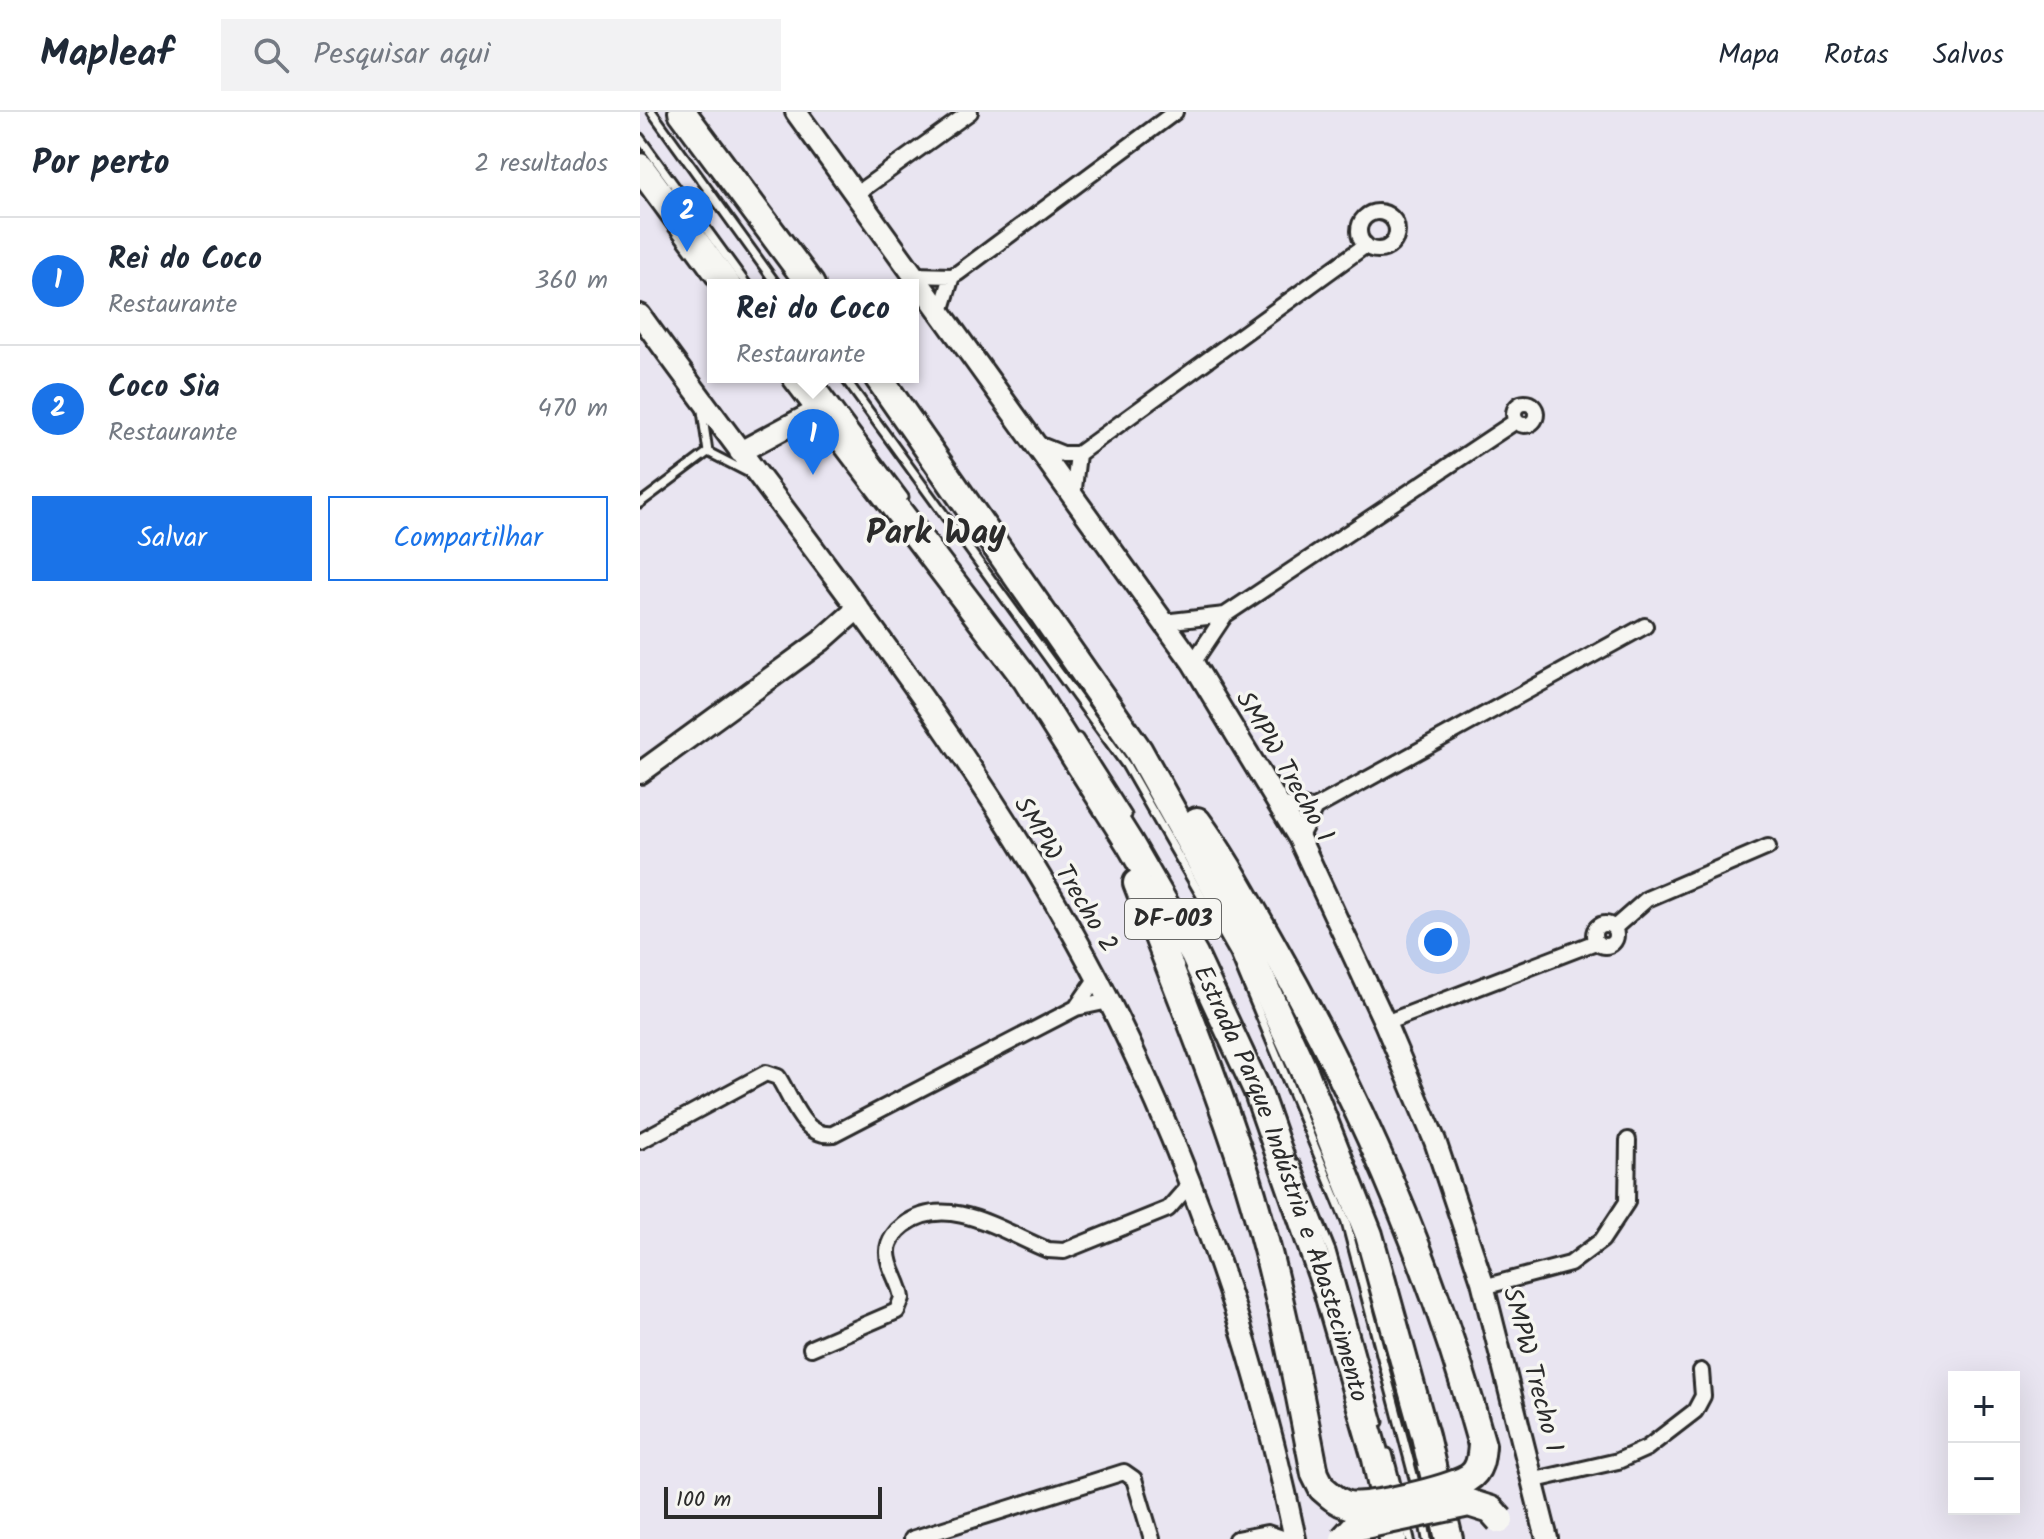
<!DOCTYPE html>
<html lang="pt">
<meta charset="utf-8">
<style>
:root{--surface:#fff;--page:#f2f2f3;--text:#1f2937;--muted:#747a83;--line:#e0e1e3;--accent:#1a73e8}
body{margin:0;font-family:Kalam,sans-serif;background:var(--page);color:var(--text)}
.controls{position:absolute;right:24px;bottom:24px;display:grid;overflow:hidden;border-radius:0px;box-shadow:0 8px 32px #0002}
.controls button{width:72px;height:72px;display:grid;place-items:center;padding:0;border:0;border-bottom:2px solid var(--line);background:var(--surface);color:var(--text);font:40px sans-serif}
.scale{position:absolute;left:24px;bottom:20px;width:218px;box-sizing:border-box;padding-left:8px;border:4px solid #2b2b2b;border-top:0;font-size:22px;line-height:28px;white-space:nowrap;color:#2b2b2b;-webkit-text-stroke:6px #f6f6f2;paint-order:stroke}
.you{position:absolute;left:798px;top:830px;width:28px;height:28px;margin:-20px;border:6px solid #fff;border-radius:50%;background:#1a73e8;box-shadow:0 0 0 12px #1a73e833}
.badge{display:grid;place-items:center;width:52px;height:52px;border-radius:50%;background:var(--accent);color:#fff;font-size:26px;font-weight:700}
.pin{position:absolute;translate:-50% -66px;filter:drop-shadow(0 2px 4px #0008)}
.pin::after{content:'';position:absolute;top:42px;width:28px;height:24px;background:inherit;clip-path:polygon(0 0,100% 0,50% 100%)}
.popup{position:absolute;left:67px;top:167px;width:212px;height:104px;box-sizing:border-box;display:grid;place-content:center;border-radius:0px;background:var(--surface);filter:drop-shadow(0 2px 6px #0005);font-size:26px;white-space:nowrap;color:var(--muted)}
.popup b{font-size:30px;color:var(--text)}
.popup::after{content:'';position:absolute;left:50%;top:100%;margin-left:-16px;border:16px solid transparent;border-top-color:var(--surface)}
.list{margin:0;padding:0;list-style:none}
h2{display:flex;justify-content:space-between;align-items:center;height:104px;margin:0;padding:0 32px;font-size:34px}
h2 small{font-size:26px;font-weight:400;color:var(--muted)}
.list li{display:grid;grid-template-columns:52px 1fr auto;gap:24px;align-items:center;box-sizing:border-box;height:128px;padding:0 32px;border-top:2px solid var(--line)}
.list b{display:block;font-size:30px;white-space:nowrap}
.list p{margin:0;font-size:26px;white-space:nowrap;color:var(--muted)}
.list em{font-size:26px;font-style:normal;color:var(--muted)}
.actions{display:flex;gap:16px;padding:24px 32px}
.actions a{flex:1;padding:18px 0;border:2px solid var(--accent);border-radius:0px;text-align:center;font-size:28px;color:var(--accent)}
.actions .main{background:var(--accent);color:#fff}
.icon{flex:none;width:44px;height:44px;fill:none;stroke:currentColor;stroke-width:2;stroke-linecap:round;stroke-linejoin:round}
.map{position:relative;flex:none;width:1404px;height:1427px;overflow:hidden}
header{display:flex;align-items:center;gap:48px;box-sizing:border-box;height:112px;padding:0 40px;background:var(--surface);border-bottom:2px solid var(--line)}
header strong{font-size:38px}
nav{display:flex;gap:44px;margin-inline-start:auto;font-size:28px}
.search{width:560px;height:72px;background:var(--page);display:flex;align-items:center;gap:20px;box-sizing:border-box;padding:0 28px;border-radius:0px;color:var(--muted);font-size:30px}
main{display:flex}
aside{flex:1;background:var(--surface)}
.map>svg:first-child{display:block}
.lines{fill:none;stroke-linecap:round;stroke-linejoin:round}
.lane-casing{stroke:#2b2b2b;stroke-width:13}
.street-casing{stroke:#2b2b2b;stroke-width:20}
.secondary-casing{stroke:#2b2b2b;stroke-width:26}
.highway-casing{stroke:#2b2b2b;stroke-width:32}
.lane{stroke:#f6f6f2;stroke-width:7}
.street{stroke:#f6f6f2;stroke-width:14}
.secondary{stroke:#f6f6f2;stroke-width:20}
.highway{stroke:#f6f6f2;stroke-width:26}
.highway-bridge-casing{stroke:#2b2b2b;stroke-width:32;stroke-linecap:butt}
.highway-bridge{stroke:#f6f6f2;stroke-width:26}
.labels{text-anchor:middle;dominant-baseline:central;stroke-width:7;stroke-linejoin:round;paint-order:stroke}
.shield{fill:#f6f6f2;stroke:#686867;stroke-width:2}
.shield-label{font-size:24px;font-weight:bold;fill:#2b2b2b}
.street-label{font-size:26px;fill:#2b2b2b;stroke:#f6f6f2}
.district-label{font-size:34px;font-weight:bold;fill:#2b2b2b;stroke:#f6f6f2}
</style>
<header>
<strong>Mapleaf</strong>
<div class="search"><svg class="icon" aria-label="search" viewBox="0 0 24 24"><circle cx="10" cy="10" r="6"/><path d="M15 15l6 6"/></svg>Pesquisar aqui</div>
<nav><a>Mapa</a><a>Rotas</a><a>Salvos</a></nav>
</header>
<main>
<aside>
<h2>Por perto<small>2 resultados</small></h2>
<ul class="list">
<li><span class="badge">1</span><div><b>Rei do Coco</b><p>Restaurante</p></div><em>360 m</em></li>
<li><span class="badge">2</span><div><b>Coco Sia</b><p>Restaurante</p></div><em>470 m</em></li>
</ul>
<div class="actions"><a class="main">Salvar</a><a>Compartilhar</a></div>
</aside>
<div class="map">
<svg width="1404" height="1427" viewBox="0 0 1404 1427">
<rect width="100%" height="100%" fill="#e9e5f1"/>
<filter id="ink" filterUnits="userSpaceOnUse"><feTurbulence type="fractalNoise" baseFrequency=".0125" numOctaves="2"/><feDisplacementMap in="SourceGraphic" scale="16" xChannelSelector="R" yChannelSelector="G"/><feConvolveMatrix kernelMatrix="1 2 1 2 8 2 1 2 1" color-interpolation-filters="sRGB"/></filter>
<g filter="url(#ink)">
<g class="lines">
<!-- lane casing -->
<g class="lane-casing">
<path id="lane" d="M12,0L137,173
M0,26L107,173
M175,265L264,385
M204,265L486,653L595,843L706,1110L777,1378
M62,299L68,340L109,361
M0,391L68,340
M438,626L487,703
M656,1052L691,1139L739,1310
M748,1341L759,1384
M783,1406L787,1427
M766,1411L770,1427"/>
</g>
<!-- street casing -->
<g class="street-casing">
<path id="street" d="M216,82L330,0
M719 119a19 19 0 1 1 38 0a19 19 0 1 1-38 0Z
M274,163L312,164L318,161L535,0
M301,200L312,164
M874 302a11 11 0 1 1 22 0a11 11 0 1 1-22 0Z
M398,332L423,342H438L726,133
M433,385L438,342
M523,510L585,503
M553,551L585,503L876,309
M639,694L675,696L1005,514
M659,726L675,696
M954 823a11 11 0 1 1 22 0a11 11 0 1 1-22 0Z
M974,816L1007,787L1128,735
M436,896L456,867
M745,911L956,830
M0,1029L126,961L138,965C152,986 162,1026 193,1022L436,896L469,889
M843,1175L930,1152L962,1128L987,1090L988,1028
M171,1236L257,1199L262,1186C260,1170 247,1155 248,1139C248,1129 256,1119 264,1113C308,1080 365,1121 408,1138L424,1139L528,1097L550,1072
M895,1368L978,1349L1007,1336L1055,1299L1063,1284L1061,1259
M272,1427L484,1360L494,1367L512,1427
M596,1427L627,1421L645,1427"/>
</g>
<!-- secondary casing -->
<g class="secondary-casing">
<path id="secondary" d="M156,0L553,551L659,726L745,911L795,1029L842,1169L907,1427
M0,203C161,427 344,642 469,889C554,1059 617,1241 655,1427
M100,340L180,297
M0,661L181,529L216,498"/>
</g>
<!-- highway casing -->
<g class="highway-casing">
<g id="highway">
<path d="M42,0L171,173"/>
<path d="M0,55L87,173"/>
<path id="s1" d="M156,265L386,567L490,732L554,843L617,978L687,1178L736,1347L753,1427"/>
<path d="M238,265L499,639L599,819L665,961L729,1123L785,1324L809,1427"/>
<path d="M557,709C585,747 607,789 630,829C720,987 794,1158 842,1333"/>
<path d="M497,771C535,869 575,966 607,1066C637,1163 656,1263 675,1362L682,1376"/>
</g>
</g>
<!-- lane -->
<use href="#lane" class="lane"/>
<!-- street -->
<use href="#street" class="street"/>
<!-- secondary -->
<use href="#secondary" class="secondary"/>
<!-- highway -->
<use href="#highway" class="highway"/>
<!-- highway-bridge casing -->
<g class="highway-bridge-casing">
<path id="highway-bridge" d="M682,1376C690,1383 697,1390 708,1393C726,1397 811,1377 828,1366C840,1359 841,1346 842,1333
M704,1427L715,1415L829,1391L851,1398L860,1408"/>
</g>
<!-- highway-bridge -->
<use href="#highway-bridge" class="highway-bridge"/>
</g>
</g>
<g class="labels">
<!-- shield labels -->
<rect class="shield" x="485" y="787" width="96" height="40" rx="6"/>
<g class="shield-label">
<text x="533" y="807">DF-003</text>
</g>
<!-- street labels -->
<g class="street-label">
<text transform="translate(644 655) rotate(60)">SMPW Trecho 1</text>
<text transform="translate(425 763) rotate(59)">SMPW Trecho 2</text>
<text stroke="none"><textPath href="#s1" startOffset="948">Estrada Parque Indústria e Abastecimento</textPath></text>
<text transform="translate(892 1258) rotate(75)">SMPW Trecho 1</text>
</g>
<!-- district labels -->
<g class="district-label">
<text x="296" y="422">Park Way</text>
</g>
</g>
</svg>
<div class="controls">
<button>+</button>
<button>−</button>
</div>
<div class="scale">100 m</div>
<div class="you"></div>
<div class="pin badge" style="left:173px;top:363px">1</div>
<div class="popup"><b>Rei do Coco</b>Restaurante</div>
<div class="pin badge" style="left:47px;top:140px">2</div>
</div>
</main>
